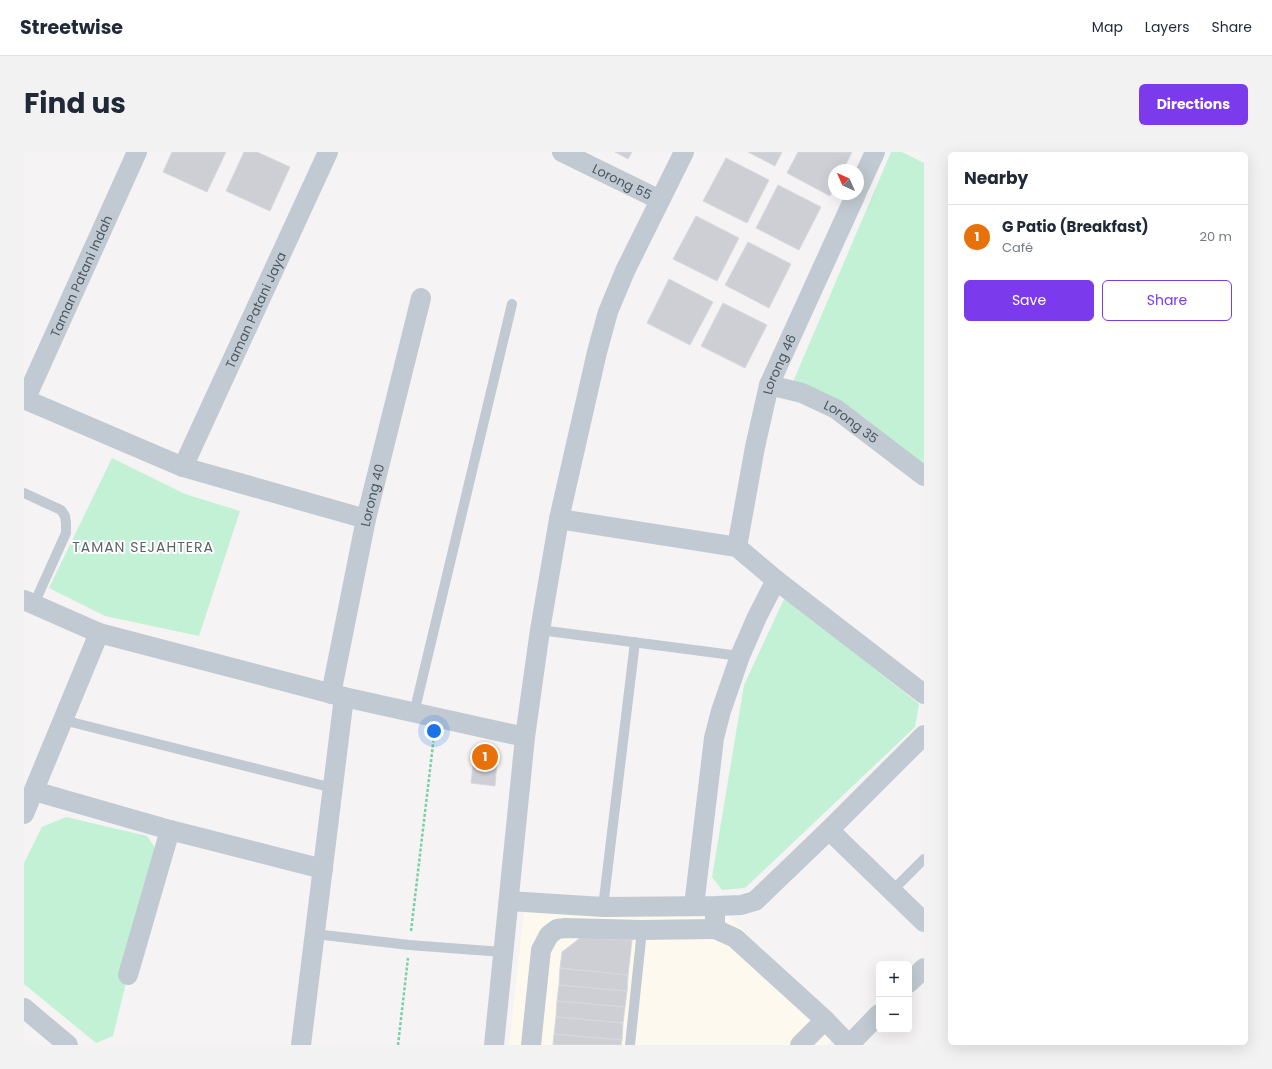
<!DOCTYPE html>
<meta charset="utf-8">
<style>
:root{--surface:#fff;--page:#f2f2f3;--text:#1f2937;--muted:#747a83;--line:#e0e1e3;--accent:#7c3aed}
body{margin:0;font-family:Poppins,sans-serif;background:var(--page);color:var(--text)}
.controls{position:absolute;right:12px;bottom:12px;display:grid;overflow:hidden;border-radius:6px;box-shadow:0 4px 16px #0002}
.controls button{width:36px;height:36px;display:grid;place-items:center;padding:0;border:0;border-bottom:1px solid var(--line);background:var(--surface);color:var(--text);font:20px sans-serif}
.compass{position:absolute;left:804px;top:12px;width:36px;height:36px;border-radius:50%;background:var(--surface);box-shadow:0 4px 16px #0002;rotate:315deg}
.you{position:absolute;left:410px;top:579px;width:14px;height:14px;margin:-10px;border:3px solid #fff;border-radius:50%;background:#1a73e8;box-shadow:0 0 0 6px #1a73e833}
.badge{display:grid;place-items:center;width:26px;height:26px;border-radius:50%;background:var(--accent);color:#fff;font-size:13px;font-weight:700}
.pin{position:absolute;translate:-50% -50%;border:2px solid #fff;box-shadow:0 1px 4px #0006}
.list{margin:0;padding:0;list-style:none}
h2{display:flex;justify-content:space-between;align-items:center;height:52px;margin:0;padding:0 16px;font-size:17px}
h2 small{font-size:13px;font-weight:400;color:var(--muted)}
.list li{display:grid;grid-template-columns:26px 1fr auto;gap:12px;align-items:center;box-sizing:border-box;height:64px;padding:0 16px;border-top:1px solid var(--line)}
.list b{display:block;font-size:15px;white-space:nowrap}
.list p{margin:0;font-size:13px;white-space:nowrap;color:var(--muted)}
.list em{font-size:13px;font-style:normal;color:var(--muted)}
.actions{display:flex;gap:8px;padding:12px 16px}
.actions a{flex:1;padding:9px 0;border:1px solid var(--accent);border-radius:6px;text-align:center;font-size:14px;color:var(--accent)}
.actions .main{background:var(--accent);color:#fff}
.map{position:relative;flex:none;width:900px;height:893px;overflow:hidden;border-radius:6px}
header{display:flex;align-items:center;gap:24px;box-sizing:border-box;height:56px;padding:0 20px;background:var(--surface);border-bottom:1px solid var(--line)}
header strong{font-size:19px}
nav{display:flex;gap:22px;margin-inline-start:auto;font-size:14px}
.intro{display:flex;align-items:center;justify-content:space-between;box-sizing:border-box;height:96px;padding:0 24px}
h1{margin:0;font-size:28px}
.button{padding:10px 18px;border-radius:6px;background:var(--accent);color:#fff;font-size:14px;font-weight:700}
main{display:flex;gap:24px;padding:0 24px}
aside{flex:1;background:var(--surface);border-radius:6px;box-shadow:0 4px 16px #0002}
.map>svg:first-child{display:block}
.commercial{fill:#fdf9ef}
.green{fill:#c3f1d5}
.building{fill:#cdcfd5;stroke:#d7d9de}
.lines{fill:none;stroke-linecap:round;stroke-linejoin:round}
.path{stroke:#7ad0a6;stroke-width:2.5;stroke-dasharray:3 2;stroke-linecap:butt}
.service{stroke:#c1cad2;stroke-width:10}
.minor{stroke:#c1cad2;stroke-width:20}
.labels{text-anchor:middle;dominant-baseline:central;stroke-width:4;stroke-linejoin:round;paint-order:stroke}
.street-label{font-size:13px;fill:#4a5661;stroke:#fff}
.neighbourhood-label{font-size:14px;letter-spacing:1px;fill:#5f6368;stroke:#fff}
</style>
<header>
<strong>Streetwise</strong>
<nav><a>Map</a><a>Layers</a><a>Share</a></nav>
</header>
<div class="intro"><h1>Find us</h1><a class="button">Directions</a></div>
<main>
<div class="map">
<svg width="900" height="893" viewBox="0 0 900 893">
<rect width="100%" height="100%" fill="#f5f3f3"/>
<!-- commercial -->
<path class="commercial" d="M500,759L704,763L818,880L804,893H485Z"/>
<!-- green -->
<path class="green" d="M867,0H878L900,11V322L769,230Z
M88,306L161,342L216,359L175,484L81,464L25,436Z
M761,445L895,552L891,575L721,736L698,738L688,725L720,533Z
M42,665L123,684L134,700L89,884L72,891L0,832V711L18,675Z"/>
<!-- building -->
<path class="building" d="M148,0H202L183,40L139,20Z
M220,0H233L266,15L246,59L202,39Z
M591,0H608L604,7Z
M724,0H758L751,14Z
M774,0H828L819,18H810V35L806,44L763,21Z
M702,6L745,28L723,71L679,49Z
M754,33L797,55L775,98L732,76Z
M672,64L715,86L693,129L649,107Z
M724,90L767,112L745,156L701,133Z
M645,127L689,150L666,193L623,171Z
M699,151L743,173L721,216L677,194Z
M451,594L474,597L471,634L447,631Z
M556,786L608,788L604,823L536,816L538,800Z
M536,816L604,823L603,839L535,833Z
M535,833L603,839L601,855L533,849Z
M533,849L601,855L599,871L532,865Z
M532,865L599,871L598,888L530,882Z
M530,882L598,888L597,893H529Z"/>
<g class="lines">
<!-- path -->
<path class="path" d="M387,779L410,584
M374,893L384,806"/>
<!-- service -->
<path class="service" d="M0,341L37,358L41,364L42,371V381L10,452
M516,478L716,504
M390,561L488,152
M39,568L309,636
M868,739L900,707
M579,755L611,490
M291,782L385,793L479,800
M606,893L618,778"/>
<!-- minor -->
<g class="minor">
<path id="s1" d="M538,0L636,48"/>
<path d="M834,37L851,0"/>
<path id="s2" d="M745,233L778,241L812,257L900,324"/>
<path d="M0,247L159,315L342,367"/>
<path id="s3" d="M1,248L113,0"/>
<path id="s4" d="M159,315L304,0"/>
<path d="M535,367L713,395L752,428L900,542"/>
<path id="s5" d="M713,395L731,295L745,233L832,42"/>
<path d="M0,448L75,481L320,545L501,585"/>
<path id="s6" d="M307,542L342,367L397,146"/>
<path d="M10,639L146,678L299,717"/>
<path d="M0,662L75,481"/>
<path d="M805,678L900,770"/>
<path d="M485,749L579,755L692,754L717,753L731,749L805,678L900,583"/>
<path d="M670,754L690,586L697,559L716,504L733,465L752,428"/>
<path d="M691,764V777L711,786L801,868L825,893"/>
<path d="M104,823L146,678"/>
<path d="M885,831L900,816"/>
<path d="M0,856L44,893"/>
<path d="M277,893L320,545"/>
<path d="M470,893L501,585L516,478L535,367L573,200L584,160L601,119L660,0"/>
<path d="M507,893L517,798L525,783L533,777L542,776L618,778L691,777"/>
<path d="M776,893L801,868"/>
<path d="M825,893L855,862"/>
</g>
</g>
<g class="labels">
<!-- street labels -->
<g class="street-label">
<text stroke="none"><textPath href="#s1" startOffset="67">Lorong 55</textPath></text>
<text stroke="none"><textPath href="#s3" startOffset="136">Taman Patani Indah</textPath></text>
<text stroke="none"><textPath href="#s4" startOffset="173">Taman Patani Jaya</textPath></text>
<text stroke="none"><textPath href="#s5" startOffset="188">Lorong 46</textPath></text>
<text stroke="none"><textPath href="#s2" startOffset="91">Lorong 35</textPath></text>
<text stroke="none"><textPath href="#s6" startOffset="203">Lorong 40</textPath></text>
</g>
<!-- neighbourhood labels -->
<g class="neighbourhood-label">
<text x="119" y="395">TAMAN SEJAHTERA</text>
</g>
</g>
</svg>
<div class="controls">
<button>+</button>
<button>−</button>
</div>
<svg class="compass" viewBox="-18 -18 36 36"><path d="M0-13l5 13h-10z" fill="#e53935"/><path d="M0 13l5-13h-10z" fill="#747a83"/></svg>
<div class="you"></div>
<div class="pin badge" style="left:461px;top:605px;background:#e8710a">1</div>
</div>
<aside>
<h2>Nearby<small></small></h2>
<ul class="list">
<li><span class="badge" style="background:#e8710a">1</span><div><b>G Patio (Breakfast)</b><p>Café</p></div><em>20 m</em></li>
</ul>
<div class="actions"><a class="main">Save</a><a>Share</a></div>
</aside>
</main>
